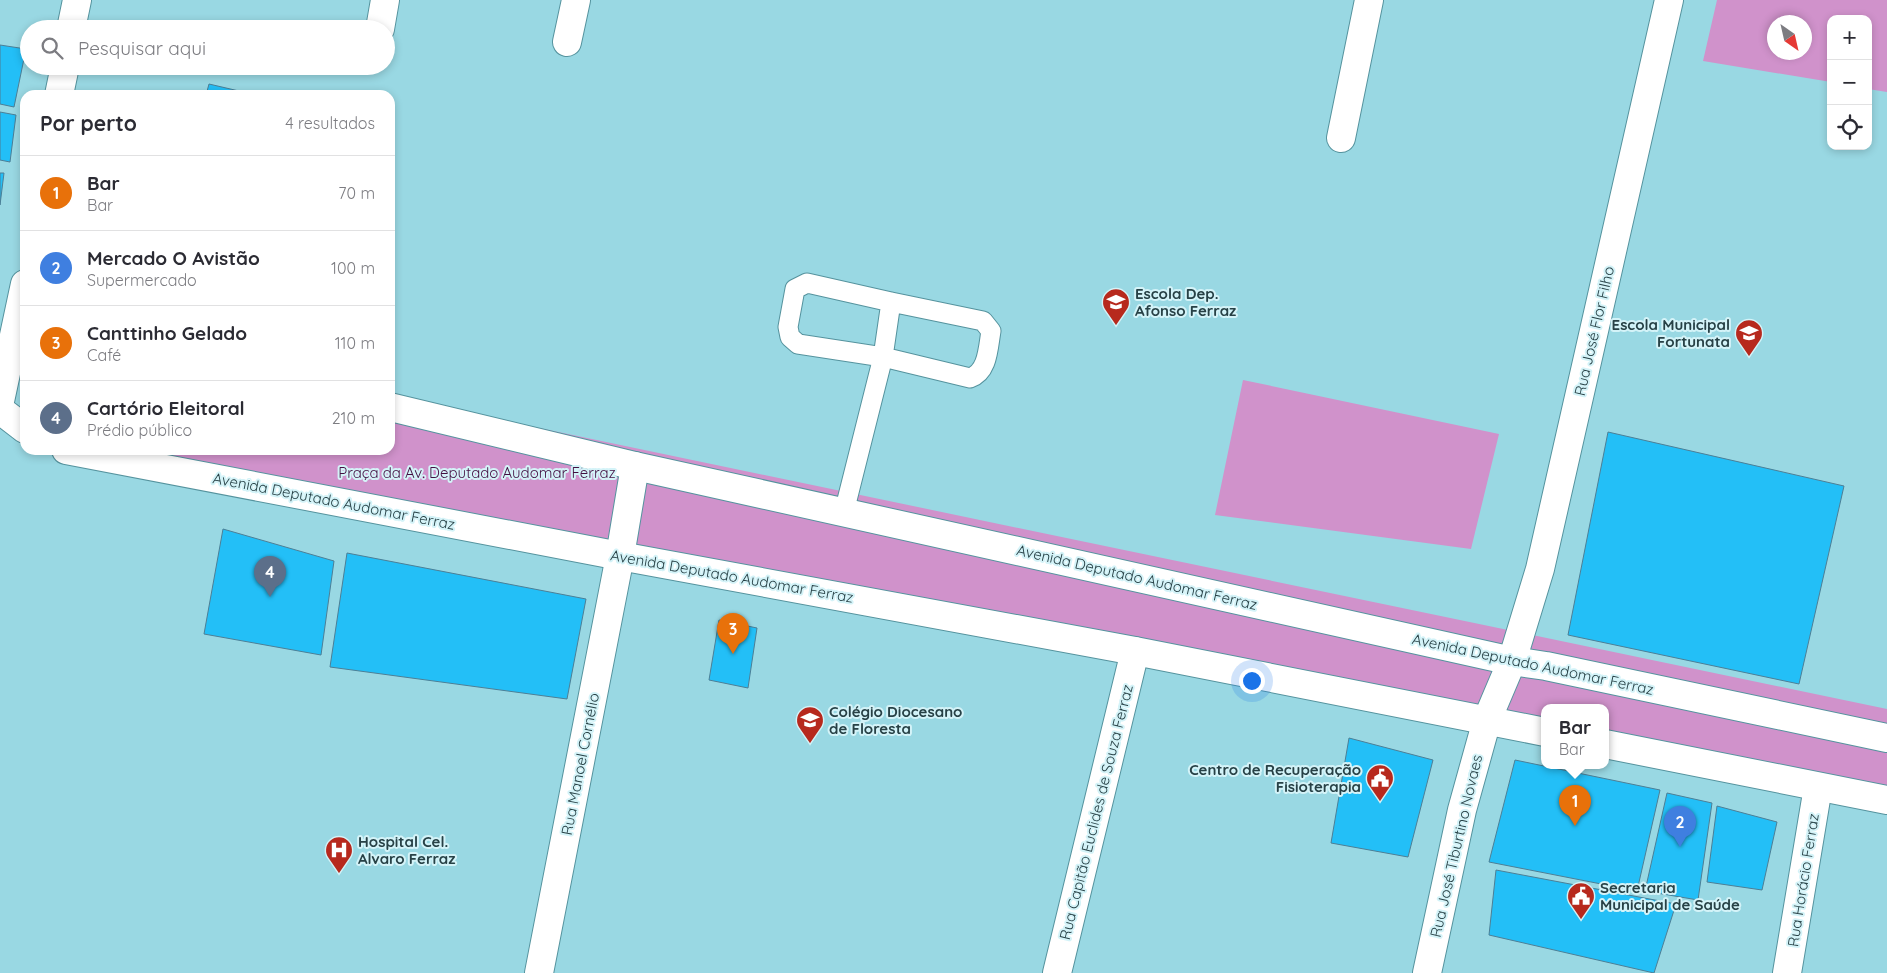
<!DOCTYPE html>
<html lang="pt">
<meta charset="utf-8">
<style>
:root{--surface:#fff;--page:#f2f2f3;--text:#2b2b33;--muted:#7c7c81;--line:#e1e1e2;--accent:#ea580c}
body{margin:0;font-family:Quicksand,sans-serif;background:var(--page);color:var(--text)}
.controls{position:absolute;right:15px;top:15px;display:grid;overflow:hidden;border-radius:10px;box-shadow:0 2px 8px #0003}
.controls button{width:45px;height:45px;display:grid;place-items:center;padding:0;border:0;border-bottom:1px solid var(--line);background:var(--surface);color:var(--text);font:25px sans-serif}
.compass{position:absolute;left:1767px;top:15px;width:45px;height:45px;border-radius:50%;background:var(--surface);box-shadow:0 2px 8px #0003;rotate:146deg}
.you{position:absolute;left:1251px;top:680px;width:18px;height:18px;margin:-12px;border:4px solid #fff;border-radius:50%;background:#1a73e8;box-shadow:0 0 0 8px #1a73e833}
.badge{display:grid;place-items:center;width:32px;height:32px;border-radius:50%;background:var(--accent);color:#fff;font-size:16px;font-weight:700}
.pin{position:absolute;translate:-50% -41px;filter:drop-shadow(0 1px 2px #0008)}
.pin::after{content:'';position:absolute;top:26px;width:18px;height:15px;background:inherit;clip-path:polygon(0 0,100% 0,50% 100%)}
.popup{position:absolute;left:1541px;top:704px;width:68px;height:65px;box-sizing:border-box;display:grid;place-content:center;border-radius:10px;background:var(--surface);filter:drop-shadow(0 1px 4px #0005);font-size:16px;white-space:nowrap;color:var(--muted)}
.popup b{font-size:19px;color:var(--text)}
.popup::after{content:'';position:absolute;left:50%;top:100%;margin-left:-10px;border:10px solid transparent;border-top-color:var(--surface)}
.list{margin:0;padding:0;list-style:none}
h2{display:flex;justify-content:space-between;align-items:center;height:65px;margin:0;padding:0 20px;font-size:21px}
h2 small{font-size:16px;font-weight:400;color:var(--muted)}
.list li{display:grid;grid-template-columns:32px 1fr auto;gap:15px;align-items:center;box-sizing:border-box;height:75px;padding:0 20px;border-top:1px solid var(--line)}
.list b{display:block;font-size:19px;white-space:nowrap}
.list p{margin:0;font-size:16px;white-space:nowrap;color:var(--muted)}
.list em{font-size:16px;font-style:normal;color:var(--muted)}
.icon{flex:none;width:28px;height:28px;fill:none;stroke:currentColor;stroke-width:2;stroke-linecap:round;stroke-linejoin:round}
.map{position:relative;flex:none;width:1887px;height:973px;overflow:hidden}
.search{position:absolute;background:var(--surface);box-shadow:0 2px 8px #0003;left:20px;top:20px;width:375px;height:55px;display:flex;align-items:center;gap:12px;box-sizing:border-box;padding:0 18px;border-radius:28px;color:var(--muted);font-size:19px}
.panel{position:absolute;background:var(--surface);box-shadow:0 2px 8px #0003;left:20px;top:90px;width:375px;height:365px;border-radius:15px}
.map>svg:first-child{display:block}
.green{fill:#d092cb;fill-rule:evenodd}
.building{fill:#23bff7;stroke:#4c7f96}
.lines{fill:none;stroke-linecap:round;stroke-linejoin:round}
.service-casing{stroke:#55939e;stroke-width:21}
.minor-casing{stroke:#55939e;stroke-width:30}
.tertiary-casing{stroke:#55939e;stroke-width:30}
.service{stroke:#fff;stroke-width:19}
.minor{stroke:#fff;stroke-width:28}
.tertiary{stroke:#fff;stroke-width:28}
.labels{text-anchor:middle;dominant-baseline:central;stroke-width:4;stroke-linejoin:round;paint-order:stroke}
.poi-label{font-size:15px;font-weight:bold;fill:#274146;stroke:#d4f3f8;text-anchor:start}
.street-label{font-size:15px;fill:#274146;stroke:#d4f3f8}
.park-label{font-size:15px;fill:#430f41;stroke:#d4f3f8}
</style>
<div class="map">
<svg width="1887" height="973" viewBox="0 0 1887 973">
<rect width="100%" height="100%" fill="#99d8e3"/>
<!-- green -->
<path class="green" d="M1717,0H1887V92L1868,89V19H1831V82L1703,61ZM1774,22H1804V52H1774Z
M1243,380L1499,434L1471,549L1215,515Z
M390,397L1887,709V812L1605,755V707H1545V743L88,450H390Z"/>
<!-- building -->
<path class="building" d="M0,45L26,49L14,107L0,104Z
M209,84L256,95H206Z
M0,112L16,115L10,162L0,160Z
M0,173H4L0,205Z
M1608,432L1844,486L1799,684L1568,635Z
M223,529L334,561L321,655L204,634Z
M347,553L586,599L567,699L330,667Z
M719,620L757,628L748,688L709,680Z
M1349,738L1433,760L1408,857L1331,843Z
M1515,760L1660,790L1637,891L1489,862Z
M1667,793L1712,803L1698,900L1645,891Z
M1717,806L1777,822L1762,890L1707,882Z
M1496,870L1676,904L1654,973L1489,935Z"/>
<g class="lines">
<!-- service casing -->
<g class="service-casing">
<path id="service" d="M807,283L891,302L983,321L991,331C988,348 988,372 970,378L883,357L798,344L790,337L788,327L795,289Z
M844,512L883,357L891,302"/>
</g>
<!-- minor casing -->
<g class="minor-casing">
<path id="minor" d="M380,29L385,0
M567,42L576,0
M1341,138L1369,0
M539,973L620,556L635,466
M1057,973L1135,651
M1427,973L1462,810L1487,720L1512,661L1540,569L1669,0
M1787,973L1818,787"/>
</g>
<!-- tertiary casing -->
<g class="tertiary-casing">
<path id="tertiary" d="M71,29L77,0
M59,95L65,66
M0,401L25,284
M390,407L635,466L1512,661L1546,666L1887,738
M0,410L25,429
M66,450L620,556L1135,651L1545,732
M1605,744L1887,800"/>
</g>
<!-- service -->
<use href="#service" class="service"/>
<!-- minor -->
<use href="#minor" class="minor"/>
<!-- tertiary -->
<use href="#tertiary" class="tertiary"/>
</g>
<!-- icons -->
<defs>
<g id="school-pin" transform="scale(1.4375)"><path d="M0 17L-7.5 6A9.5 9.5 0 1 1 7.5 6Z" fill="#b7291d" stroke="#d4f3f8"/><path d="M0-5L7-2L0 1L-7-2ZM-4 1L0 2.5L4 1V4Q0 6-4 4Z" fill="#fff"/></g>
<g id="civic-pin" transform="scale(1.4375)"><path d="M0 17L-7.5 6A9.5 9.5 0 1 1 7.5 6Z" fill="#b7291d" stroke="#d4f3f8"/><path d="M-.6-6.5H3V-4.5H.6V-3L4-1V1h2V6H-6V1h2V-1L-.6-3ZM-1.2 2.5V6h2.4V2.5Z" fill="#fff"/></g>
<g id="hospital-pin" transform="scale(1.4375)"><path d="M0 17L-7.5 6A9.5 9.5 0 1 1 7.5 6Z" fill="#b7291d" stroke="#d4f3f8"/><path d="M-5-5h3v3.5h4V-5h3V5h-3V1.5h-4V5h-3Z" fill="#fff"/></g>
</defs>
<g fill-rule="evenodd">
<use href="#school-pin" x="1116" y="302"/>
<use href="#school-pin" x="1749" y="333"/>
<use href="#school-pin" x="810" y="720"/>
<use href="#civic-pin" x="1380" y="778"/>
<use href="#hospital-pin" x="339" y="850"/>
<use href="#civic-pin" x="1581" y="896"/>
</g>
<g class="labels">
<!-- poi labels -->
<g class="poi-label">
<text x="1135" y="293">Escola Dep.<tspan x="1135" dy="17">Afonso Ferraz</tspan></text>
<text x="1730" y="324" text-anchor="end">Escola Municipal<tspan x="1730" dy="17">Fortunata</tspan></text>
<text x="829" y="711">Colégio Diocesano<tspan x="829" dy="17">de Floresta</tspan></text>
<text x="1361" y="769" text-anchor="end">Centro de Recuperação<tspan x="1361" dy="17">Fisioterapia</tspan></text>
<text x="358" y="841">Hospital Cel.<tspan x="358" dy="17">Alvaro Ferraz</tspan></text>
<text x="1600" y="887">Secretaria<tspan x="1600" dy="17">Municipal de Saúde</tspan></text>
</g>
<!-- street labels -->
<g class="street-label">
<text transform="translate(1594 331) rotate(-77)">Rua José Flor Filho</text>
<text transform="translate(334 501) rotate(11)">Avenida Deputado Audomar Ferraz</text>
<text transform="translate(732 576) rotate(10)">Avenida Deputado Audomar Ferraz</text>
<text transform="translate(1137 577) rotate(13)">Avenida Deputado Audomar Ferraz</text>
<text transform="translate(1533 664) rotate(12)">Avenida Deputado Audomar Ferraz</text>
<text transform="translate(580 764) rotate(-79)">Rua Manoel Cornélio</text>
<text transform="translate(1096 812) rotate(-76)">Rua Capitão Euclides de Souza Ferraz</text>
<text transform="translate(1456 846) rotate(-77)">Rua José Tiburtino Novaes</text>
<text transform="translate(1803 880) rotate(-81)">Rua Horácio Ferraz</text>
</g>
<!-- park labels -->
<g class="park-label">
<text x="477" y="472">Praça da Av. Deputado Audomar Ferraz</text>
</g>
</g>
</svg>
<div class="controls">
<button>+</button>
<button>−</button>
<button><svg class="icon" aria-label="locate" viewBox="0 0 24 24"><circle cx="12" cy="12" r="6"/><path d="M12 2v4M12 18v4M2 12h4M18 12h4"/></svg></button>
</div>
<svg class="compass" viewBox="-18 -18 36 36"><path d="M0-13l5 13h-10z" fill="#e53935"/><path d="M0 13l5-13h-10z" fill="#7c7c81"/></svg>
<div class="you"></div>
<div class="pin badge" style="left:1575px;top:826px;background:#e8710a">1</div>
<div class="popup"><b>Bar</b>Bar</div>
<div class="pin badge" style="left:1680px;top:847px;background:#3f7fe0">2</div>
<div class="pin badge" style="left:733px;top:654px;background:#e8710a">3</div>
<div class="pin badge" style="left:270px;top:597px;background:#5c6f8a">4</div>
<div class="search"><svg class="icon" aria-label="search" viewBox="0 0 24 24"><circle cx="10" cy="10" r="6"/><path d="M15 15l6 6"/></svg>Pesquisar aqui</div>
<section class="panel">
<h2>Por perto<small>4 resultados</small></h2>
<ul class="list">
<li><span class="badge" style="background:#e8710a">1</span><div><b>Bar</b><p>Bar</p></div><em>70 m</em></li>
<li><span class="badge" style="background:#3f7fe0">2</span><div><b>Mercado O Avistão</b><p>Supermercado</p></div><em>100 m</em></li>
<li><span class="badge" style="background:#e8710a">3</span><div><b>Canttinho Gelado</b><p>Café</p></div><em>110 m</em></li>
<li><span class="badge" style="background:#5c6f8a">4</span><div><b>Cartório Eleitoral</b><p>Prédio público</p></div><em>210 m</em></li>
</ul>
</section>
</div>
